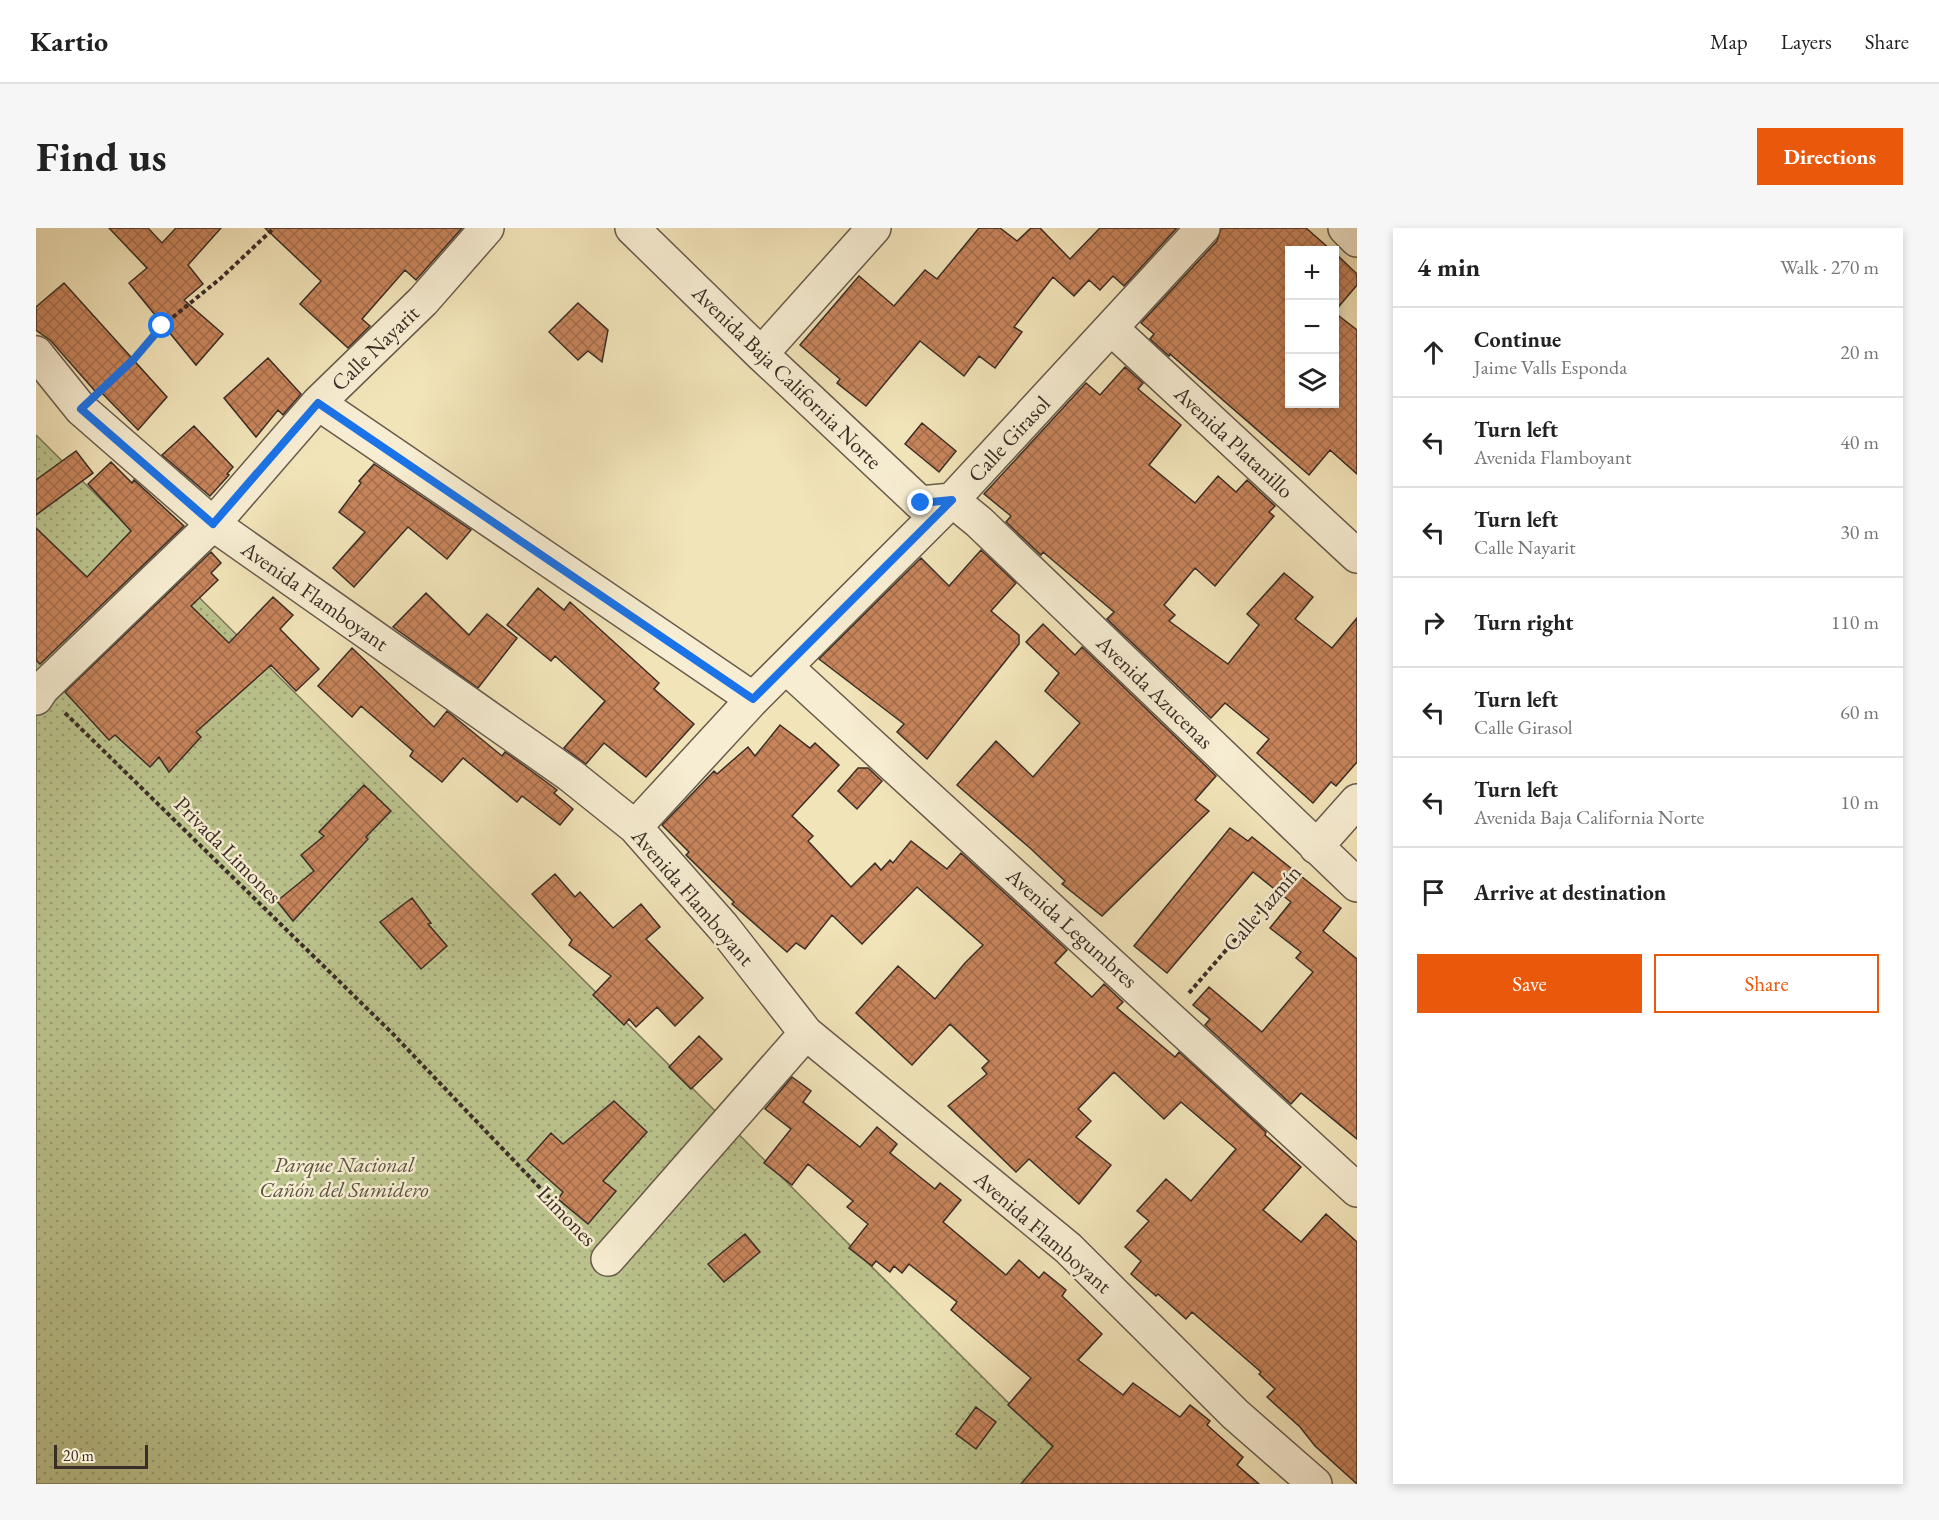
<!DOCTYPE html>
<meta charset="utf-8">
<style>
:root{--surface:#fff;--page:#f6f6f6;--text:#222;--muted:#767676;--line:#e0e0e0;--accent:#ea580c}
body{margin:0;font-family:"EB Garamond",serif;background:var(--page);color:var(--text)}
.controls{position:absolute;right:18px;top:18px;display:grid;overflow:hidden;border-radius:0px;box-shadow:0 3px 9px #0003}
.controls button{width:54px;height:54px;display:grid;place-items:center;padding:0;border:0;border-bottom:2px solid var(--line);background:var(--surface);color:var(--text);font:30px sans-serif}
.scale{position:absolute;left:18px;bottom:15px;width:94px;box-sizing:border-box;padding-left:6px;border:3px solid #3b2d27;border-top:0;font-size:16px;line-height:21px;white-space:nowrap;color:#3b2d27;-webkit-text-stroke:4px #f7edd2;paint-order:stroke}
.stop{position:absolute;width:18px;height:18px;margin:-14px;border:4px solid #1a73e8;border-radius:50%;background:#fff}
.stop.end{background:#1a73e8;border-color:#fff;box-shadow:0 2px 6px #0008}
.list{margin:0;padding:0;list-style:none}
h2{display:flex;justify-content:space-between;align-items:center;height:78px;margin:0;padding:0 24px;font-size:26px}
h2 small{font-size:20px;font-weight:400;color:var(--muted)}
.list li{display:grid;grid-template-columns:39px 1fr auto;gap:18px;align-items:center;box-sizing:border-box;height:90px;padding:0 24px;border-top:2px solid var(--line)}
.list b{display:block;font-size:22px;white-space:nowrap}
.list p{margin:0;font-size:20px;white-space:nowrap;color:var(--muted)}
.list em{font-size:20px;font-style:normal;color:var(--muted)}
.actions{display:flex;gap:12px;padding:18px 24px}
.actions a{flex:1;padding:14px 0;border:2px solid var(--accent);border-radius:0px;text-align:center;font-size:21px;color:var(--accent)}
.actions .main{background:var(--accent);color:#fff}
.icon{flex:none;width:33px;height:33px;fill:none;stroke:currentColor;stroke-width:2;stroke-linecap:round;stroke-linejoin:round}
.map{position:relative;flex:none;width:1321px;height:1256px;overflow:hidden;border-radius:0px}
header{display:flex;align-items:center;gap:36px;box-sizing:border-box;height:84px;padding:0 30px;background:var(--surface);border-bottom:2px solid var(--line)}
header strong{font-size:28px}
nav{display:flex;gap:33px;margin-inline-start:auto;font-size:21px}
.intro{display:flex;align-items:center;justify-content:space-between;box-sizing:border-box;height:144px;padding:0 36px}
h1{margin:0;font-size:42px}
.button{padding:15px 27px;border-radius:0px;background:var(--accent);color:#fff;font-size:21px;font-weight:700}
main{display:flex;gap:36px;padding:0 36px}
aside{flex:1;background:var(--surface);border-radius:0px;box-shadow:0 3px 9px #0003}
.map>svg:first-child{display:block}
.park{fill:url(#park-dots);stroke:#7c785a;stroke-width:1.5}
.building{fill:url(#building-cross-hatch);stroke:#3b2d27;stroke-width:1.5}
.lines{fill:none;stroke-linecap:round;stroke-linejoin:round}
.minor-casing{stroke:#695b4c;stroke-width:36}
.path{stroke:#3b2d27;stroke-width:4;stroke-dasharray:4.5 3;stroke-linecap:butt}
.minor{stroke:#f7edd2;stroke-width:33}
.route{stroke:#1a73e8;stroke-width:8}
.labels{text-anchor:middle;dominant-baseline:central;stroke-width:5;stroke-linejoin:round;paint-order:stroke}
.street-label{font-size:22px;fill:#3b2d27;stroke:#f7edd2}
.park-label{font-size:22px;font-style:italic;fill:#5b5341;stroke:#f7edd2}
</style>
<header>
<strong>Kartio</strong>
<nav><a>Map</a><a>Layers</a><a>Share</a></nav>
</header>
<div class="intro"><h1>Find us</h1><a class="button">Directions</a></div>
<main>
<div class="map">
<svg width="1321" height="1256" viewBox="0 0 1321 1256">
<defs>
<pattern id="park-dots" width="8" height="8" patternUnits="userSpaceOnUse" patternTransform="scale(1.5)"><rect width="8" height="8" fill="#bcc48e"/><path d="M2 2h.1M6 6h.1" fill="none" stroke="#9aa074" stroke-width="1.8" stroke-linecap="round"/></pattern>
<pattern id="building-cross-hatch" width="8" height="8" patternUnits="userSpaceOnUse" patternTransform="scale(1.5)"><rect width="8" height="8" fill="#c8855c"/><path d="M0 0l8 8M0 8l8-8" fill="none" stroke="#a46d4c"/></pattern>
</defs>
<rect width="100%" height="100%" fill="#f2e4b9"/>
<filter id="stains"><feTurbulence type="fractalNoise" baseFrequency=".00333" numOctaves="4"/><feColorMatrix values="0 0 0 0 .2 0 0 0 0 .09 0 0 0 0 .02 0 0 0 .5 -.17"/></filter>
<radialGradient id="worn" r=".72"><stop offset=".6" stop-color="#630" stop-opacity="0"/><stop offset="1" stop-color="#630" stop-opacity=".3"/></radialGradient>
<!-- park -->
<path class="park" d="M0,207L1054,1256H0Z"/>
<!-- building -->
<path class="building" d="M73,0H112L126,15L140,0H185L152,37L167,56L148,72L187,106L160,137L93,55L111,40Z
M229,0H426L380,52L369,42L326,91L334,98L312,120L264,76L285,53Z
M943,0H964L981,13L995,0H1004L1034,31L1064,0H1141L1088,58L1077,48L1064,62L1053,52L1038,68L1017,49L978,99L986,104L959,140L943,128L928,148L884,113L830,178L801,155L804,151L764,117L823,48L858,78L889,42L901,51Z
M1185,0H1270L1295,22H1254V176H1299V85L1321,102V246L1294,222L1273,247L1134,126L1133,128L1114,111L1118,106L1105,95L1181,13Z
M1299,25L1321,46V57L1299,83Z
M28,55L131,169L102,202L62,161L59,163L15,113L0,102V79Z
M542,75L572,102L566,134L552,123L542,132L513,104Z
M232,130L265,166L247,187L242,182L220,209L188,170Z
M1089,139L1107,155L1102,161L1145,197L1113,237L1159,275L1182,248L1200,264L1211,252L1239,278L1233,284L1238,288L1179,358L1159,340L1128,377L1139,387L1133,393L1192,436L1223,397L1211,386L1248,345L1277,369L1259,391L1296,420L1321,390V534L1300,558L1295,554L1277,575L1221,525L1233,511L1189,475L1175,490L1071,391L1078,384L1007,324L1005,327L970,294L975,288L948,266L1050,155L1064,167Z
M886,195L920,223L903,244L869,216Z
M158,198L197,239L191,246L193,247L174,268L126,227Z
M40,223L57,245L0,287V252Z
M75,234L96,255L98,252L148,298L4,436L0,432V300L51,349L95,303L52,256Z
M338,236L435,302L411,331L372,299L318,359L297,340L329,304L303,284L325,255L323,253Z
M945,322L980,355L955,383L983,407V416L891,531L861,504L868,496L783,431L885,330L913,358Z
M175,324L185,335L175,345L182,352L155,378L193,415L237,369L257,387L244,401L283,441L260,463L235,437L160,504L165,509L133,544L123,529L114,539L79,507L73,512L29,464Z
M502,360L528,382L534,374L623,455L618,461L658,496L610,549L568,515L550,536L528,520L569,473L519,428L515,433L471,397Z
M390,365L433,407L451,386L481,410L442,460L357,399Z
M1007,396L1039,427L1046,419L1180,548L1159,572L1173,583L1066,688L1026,656L1029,653L994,620L921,557L960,513L997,549L1044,495L1009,463L1023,445L990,414Z
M316,420L398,499L411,483L466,528L469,524L505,550L521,562L518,565L537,581L524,597L486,568L481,574L427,530L406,554L374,528L377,523L325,478L316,489L282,458Z
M744,497L774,520L779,515L803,537L756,588L777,608L772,613L815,659L839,635L845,642L854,632L857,635L875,613L911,641L925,625L1031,722L1019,735L1056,769L1068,756L1087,774L1081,780L1139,829L1143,824L1230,904L1229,907L1265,939L1227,982L1265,1014L1290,986L1321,1014V1256L1279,1218L1264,1199L1231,1169L1239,1161L1223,1146L1225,1144L1156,1084L1150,1091L1122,1066L1120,1068L1095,1046L1105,1033L1089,1019L1113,993L1101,983L1130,951L1155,973L1200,921L1145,874L1128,891L1078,844L1042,881L1055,893L1040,909L1075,937L1043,976L993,931L980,944L912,878L951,846L946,840L953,833L914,796L876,837L820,785L862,738L899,771L929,735L947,717L881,659L826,716L796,687L769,721L760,715L751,724L696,676L698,674L650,627L653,624L626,597L678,543L681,546L712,519L719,528Z
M822,540H832L846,553L821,581L802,563Z
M328,557L355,583L330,609L332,611L257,693L241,673L278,643L265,627L288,608L283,604Z
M1194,600L1212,613L1216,609L1305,680L1287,703L1321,731V911L1265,865L1255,876L1169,797L1174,791L1157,777L1173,759L1226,804L1277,744L1260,730L1265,724L1234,700L1255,674L1217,644L1131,745L1098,718Z
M519,646L539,669L544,664L577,700L605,676L624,699L610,711L667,770L639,798L621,779L600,799L593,791L588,797L557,767L575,748L533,717L536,712L496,666Z
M376,670L395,695L392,696L411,718L385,741L344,694Z
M663,808L686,831L655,861L633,839Z
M756,849L775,863L767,874L824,919L841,899L861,916L854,925L899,961L904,955L925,972L907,994L970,1047L983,1032L1003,1050L1008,1044L1030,1062L1026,1068L1066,1106L1042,1132L1087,1167L1097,1155L1144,1189L1154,1177L1174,1193L1171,1197L1207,1229L1201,1237L1223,1256H985L1017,1218L972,1177L995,1150L915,1082L921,1074L873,1036L866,1045L858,1038L854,1044L840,1033L836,1038L813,1020L832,996L811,979L817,973L772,936L756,957L728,935L755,901L729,881Z
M578,873L611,904L567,953L580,963L552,996L522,971L527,964L491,932L515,905L527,916Z
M709,1006L724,1024L688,1054L672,1036Z
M940,1179L960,1194L940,1221L920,1206Z"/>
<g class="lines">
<!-- minor casing -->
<g class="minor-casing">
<path id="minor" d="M596,0L725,126L884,275L916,272L943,294L1321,657
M1309,0L1321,12
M1076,101L1321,328
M0,125L45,181L177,296L534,547L599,599L687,699L770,805L1032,1020L1199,1186L1279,1256
M725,126L838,0
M282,175L717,471
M750,439L1321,962
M0,470L6,461L177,296L282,175L387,73L451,0
M599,599L717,471L916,272L1167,0
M1280,619L1321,573
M572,1031L770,805"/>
</g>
<!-- path -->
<path class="path" d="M69,159L98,131L126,98L185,50L238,0
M29,485L356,805L551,1009
M1153,765L1260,641"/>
<!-- minor -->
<use href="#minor" class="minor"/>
</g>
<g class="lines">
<!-- route -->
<path class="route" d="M126,98L98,131L45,181L177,296L282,175L717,471L916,272L885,275"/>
</g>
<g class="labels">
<!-- street labels -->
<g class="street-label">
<text transform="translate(339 120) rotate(-44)">Calle Nayarit</text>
<text transform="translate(751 149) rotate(44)">Avenida Baja California Norte</text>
<text transform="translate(973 211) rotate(-47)">Calle Girasol</text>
<text transform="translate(1198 214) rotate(43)">Avenida Platanillo</text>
<text transform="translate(279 368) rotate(35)">Avenida Flamboyant</text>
<text transform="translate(1119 464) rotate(44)">Avenida Azucenas</text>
<text transform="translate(192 622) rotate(45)">Privada Limones</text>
<text transform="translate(657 669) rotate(49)">Avenida Flamboyant</text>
<text transform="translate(1226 680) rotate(-49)">Calle Jazmín</text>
<text transform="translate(1036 700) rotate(42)">Avenida Legumbres</text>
<text transform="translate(531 988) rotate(46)">Limones</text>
<text transform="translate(1007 1004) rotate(41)">Avenida Flamboyant</text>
</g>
<!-- park labels -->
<g class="park-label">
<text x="308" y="936">Parque Nacional<tspan x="308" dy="25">Cañón del Sumidero</tspan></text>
</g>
</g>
<rect width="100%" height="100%" filter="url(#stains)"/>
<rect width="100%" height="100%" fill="url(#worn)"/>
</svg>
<div class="controls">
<button>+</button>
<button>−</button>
<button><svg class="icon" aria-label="layers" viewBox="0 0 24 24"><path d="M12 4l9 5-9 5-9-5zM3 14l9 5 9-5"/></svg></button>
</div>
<div class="scale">20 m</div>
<div class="stop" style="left:126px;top:98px"></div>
<div class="stop end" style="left:885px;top:275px"></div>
</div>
<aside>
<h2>4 min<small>Walk · 270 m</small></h2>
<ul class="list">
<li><svg class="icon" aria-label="ahead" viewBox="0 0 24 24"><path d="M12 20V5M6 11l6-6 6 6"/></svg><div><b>Continue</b><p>Jaime Valls Esponda</p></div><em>20 m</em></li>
<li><svg class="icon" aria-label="left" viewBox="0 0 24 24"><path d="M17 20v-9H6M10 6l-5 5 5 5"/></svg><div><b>Turn left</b><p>Avenida Flamboyant</p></div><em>40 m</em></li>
<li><svg class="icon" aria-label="left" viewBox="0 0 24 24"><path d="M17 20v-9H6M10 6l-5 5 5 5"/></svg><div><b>Turn left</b><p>Calle Nayarit</p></div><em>30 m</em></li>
<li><svg class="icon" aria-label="right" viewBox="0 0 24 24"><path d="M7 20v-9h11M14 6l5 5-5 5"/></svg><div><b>Turn right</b></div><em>110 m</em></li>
<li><svg class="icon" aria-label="left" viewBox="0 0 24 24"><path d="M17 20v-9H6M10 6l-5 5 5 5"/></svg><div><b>Turn left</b><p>Calle Girasol</p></div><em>60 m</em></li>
<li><svg class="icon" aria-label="left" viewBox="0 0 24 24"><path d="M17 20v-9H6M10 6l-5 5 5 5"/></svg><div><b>Turn left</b><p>Avenida Baja California Norte</p></div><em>10 m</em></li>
<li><svg class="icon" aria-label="arrive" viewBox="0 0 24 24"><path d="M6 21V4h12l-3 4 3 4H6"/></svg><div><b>Arrive at destination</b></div></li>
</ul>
<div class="actions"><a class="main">Save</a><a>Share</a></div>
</aside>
</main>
